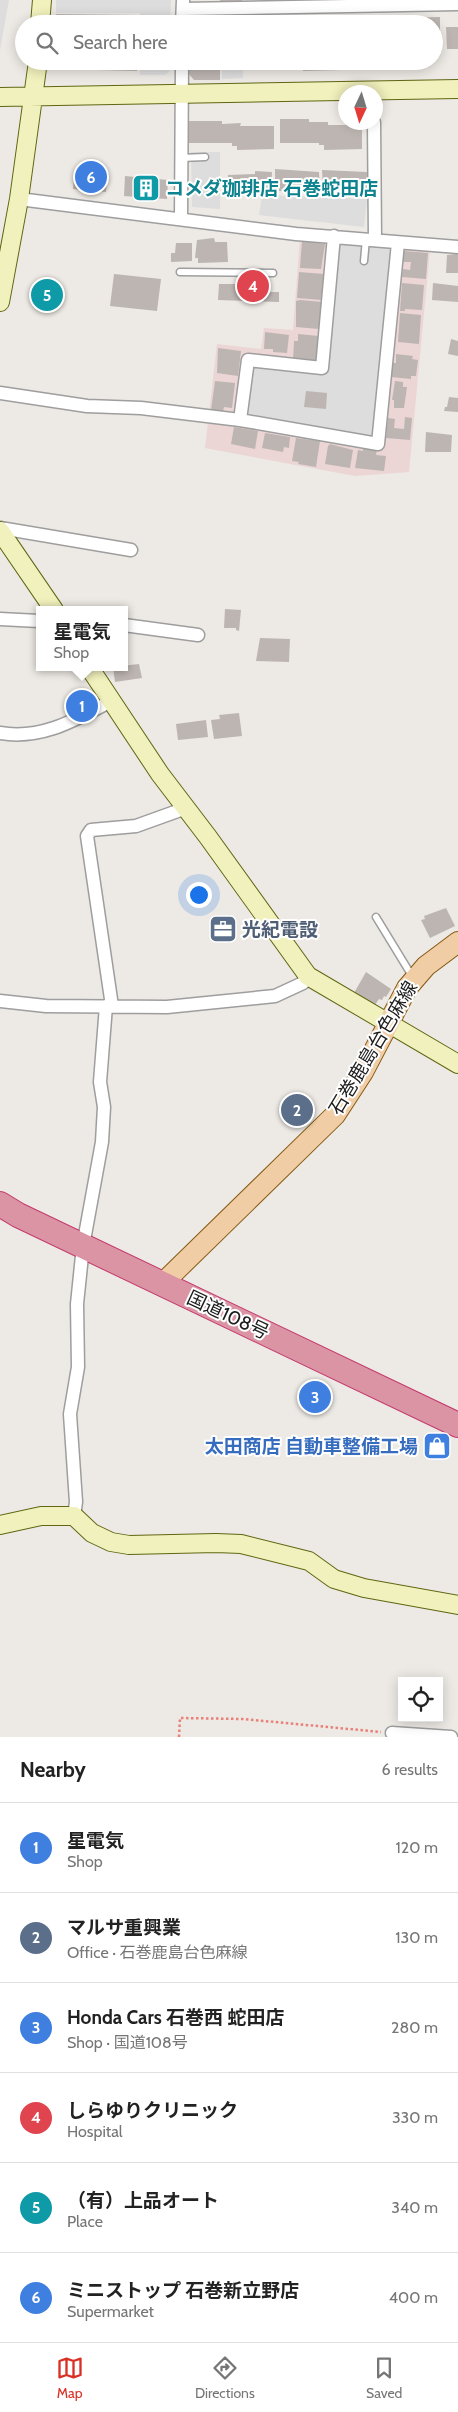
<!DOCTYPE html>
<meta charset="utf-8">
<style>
:root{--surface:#fff;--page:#f2f2f2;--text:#222;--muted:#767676;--line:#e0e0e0;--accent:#d93025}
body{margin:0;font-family:Cabin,"Noto Sans JP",sans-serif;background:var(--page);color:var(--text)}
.controls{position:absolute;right:15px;bottom:15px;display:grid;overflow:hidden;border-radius:0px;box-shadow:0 2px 12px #0003}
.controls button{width:45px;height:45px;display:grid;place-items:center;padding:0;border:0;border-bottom:1px solid var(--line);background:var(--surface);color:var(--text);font:25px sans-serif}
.compass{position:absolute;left:338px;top:85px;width:45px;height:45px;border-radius:50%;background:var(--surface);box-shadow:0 2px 12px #0003;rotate:184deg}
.you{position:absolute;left:198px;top:894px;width:18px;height:18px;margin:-12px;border:4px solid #fff;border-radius:50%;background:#1a73e8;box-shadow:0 0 0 8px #1a73e833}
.badge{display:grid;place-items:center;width:32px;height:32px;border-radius:50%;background:var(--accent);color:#fff;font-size:16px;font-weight:700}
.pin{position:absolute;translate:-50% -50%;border:2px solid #fff;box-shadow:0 1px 5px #0006}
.popup{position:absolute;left:36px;top:606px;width:92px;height:65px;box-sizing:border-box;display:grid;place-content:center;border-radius:0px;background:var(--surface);filter:drop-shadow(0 1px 4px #0005);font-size:16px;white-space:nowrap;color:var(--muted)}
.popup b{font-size:19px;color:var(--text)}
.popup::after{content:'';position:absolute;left:50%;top:100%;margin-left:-10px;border:10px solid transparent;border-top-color:var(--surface)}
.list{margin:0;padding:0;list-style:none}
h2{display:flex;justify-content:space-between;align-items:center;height:65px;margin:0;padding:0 20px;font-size:21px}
h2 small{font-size:16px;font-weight:400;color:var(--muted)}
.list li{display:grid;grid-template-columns:32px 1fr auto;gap:15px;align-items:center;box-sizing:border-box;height:90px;padding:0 20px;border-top:1px solid var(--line)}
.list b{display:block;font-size:19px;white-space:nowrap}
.list p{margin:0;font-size:16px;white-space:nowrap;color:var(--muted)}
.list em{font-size:16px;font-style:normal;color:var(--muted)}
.icon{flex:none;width:28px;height:28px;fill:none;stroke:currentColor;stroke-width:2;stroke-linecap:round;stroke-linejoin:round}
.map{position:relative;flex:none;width:458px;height:1737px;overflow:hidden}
.search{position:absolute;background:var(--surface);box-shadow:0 2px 12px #0003;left:15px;right:15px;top:15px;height:55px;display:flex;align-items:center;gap:12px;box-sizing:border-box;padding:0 18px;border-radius:28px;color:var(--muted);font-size:19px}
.sheet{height:605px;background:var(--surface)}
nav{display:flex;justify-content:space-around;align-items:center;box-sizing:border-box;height:70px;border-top:1px solid var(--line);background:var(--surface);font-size:14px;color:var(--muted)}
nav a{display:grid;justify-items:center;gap:2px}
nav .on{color:var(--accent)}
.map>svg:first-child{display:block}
.commercial{fill:#ecd5d5}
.parking{fill:#ddd}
.building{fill:#bdb5b1}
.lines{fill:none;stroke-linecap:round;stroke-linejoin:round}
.lane-casing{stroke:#9e9e9e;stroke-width:9}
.street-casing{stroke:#9e9e9e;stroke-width:15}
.secondary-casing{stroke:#606611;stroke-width:20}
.primary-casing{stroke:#845911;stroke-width:22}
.highway-casing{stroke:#c3386d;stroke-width:26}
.path{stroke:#e98079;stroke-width:2.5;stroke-dasharray:2.5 2.5;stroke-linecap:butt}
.lane{stroke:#fff;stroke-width:6}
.street{stroke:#fff;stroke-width:12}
.secondary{stroke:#f1f1bd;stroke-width:18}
.primary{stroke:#f0cda5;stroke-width:20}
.highway{stroke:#db94a4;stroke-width:24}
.labels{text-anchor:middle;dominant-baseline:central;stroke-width:4;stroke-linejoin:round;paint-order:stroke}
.culture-label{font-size:19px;font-weight:bold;fill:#0d838f;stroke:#fff;text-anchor:start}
.service-label{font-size:19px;font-weight:bold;fill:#4e5e75;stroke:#fff;text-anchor:start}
.street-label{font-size:19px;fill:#1d1d1d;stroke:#fff}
.shop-label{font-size:19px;font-weight:bold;fill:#366cbe;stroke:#fff;text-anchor:end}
</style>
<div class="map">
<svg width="458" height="1737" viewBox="0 0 458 1737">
<rect width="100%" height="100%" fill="#ede9e4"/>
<!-- commercial -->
<path class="commercial" d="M300,238L430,250L409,472L355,476L205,448L217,344L261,349L264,328L293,330Z"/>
<!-- parking -->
<path class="parking" d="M0,0H9L0,50Z
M56,0H171L170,24H140V13H56Z
M194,14H243V24H187V21Z
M140,61H169V72L165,75H140Z
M222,61H243V78L222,79Z
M191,152H220V209L192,207Z
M262,195L367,199L364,227L259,215Z
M338,243L393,248L375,441L244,417L251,365L325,371Z"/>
<!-- building -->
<path class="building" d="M220,0H242V2H220Z
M56,14L137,15V24H56Z
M309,17H335V24H309Z
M440,17V40H434V24H393V21H399V18Z
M446,27H458V49H447Z
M91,61H137V71L96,70Z
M188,61H220V80H194L188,73Z
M298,61H342V70L303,71V68H298Z
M280,119H309V122H328V125H362V149L324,150V145H319V143H280Z
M189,121H222V124L241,123L240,126H274V149L237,150V146H232V143H189Z
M75,169L108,172L106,192L73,189Z
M275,169L319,172L320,193L279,191V189H275Z
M322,170L367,172V193L354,194V191L323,189Z
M255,171L272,172L271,190H268V193L241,195V197H228V175L255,174Z
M125,176L168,180L167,199L124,196Z
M214,238L215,242H227L228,262L198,263V258H195L197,240Z
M302,241L325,244L321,269L300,268Z
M176,243H192V261L171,262V253H175Z
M404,251L428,253L426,279L402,277L403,269L410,270L411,262H403Z
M456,254H458V273H446L447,255Z
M299,272L324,274L322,300L297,298Z
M114,274L161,279L157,311L110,306Z
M261,277H268L267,292H279V302L218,300L219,284H239V278L261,279Z
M402,283L424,285L422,310L405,309V311H400Z
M433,283L458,286V302L432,300Z
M43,289L52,290L51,300H42Z
M300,300L322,302L319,329L296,327V301Z
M400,313L421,315L419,344L398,342Z
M265,332L289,335L287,353L273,352V349H264Z
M298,334L319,336L317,362L293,360L294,341H298Z
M451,339L458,341V356L448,354Z
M218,348L241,351L238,376L217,373Z
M396,354L413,356L412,359L418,360L416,376H411V379L391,377L392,363H396Z
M215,381L235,383L232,408L224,407L223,411L211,410Z
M395,381L403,382V387H407L404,408H394V400H392Z
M306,391L327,393L326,409L304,407Z
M449,397L458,398V412L444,411L445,407H447Z
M405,417L412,418L410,440L386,438L388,418L395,419L394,428L404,429Z
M234,427L258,431L255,449L231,444Z
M426,432L452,435L451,452H425Z
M265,433L290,437L289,448L284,447L283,452L262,448Z
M296,438L320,441L316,467L298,464L299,462L292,461Z
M330,444L353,450L350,468L325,464L328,446Z
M363,447L377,449L376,455L386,456L384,471L355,468L358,450L363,451Z
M225,609L241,610L239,631L236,630V628H224Z
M260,638L290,639L289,662L256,661Z
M139,664L142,678L115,682L113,667Z
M239,713L242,736L214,739L211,720L220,719L219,715Z
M206,720L208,737L178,740L176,724Z
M446,908L455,926L430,938L421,920L425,919L424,916Z
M366,972L391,989L386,997L384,996L382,1000L379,999L375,1005L354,993Z"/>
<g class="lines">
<!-- lane casing -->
<g class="lane-casing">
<path id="lane" d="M181,158L205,157
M364,261L366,239
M180,272L273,273
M376,917L412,976"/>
</g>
<!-- street casing -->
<g class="street-casing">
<path id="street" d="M183,9L458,4
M182,24L183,0
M374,122L375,240
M19,199L296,234L458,247
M181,219L182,61
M334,236L322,368L248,360L240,420L378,444L398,243
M0,393L87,406L141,408L240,420
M0,528L131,550
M0,619L39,621
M124,625L198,635
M0,733C42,740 75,720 111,701
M0,1001L46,1006L167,1007L275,996L303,983L308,976
M112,1006L87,836L91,830L136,826L186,808
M74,1516L76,1502L70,1414L78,1367L77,1304L83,1246L102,1142L104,1107L100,1082L106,1006
M392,1733L451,1737"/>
</g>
<!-- secondary casing -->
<g class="secondary-casing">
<path id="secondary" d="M40,24L42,0
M0,97L458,89
M0,302L19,199L38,61
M0,531L54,610
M89,667L160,774L208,837L308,976L458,1064
M0,1525L41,1516H74L92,1533L111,1542L129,1545L216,1543L241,1544L309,1561L334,1579L364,1588L458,1605"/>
</g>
<!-- primary casing -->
<g class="primary-casing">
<path id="primary" d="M162,1284L335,1115L363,1072L407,988L426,966L458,942"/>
</g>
<!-- highway casing -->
<g class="highway-casing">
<path id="highway" d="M0,1204L18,1215L458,1425"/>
</g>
<!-- path -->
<path class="path" d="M179,1737L180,1718L243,1719L381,1732"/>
<!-- lane -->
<use href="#lane" class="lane"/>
<!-- street -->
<use href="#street" class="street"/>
<!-- secondary -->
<use href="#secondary" class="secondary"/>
<!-- primary -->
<use href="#primary" class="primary"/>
<!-- highway -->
<use href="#highway" class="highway"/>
</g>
<!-- icons -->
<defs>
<g id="building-square" transform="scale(1.4375)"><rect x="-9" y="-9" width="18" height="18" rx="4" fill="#0f9aa8" stroke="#fff"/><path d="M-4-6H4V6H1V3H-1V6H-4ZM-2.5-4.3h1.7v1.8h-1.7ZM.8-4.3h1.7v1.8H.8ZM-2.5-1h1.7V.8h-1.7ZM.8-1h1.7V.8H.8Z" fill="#fff"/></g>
<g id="office-square" transform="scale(1.4375)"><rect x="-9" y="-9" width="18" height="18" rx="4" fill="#5c6f8a" stroke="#fff"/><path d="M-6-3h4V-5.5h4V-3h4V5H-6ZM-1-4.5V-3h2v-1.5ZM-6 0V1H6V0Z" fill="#fff"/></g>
<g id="shop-square" transform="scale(1.4375)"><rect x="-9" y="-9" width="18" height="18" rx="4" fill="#3f7fe0" stroke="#fff"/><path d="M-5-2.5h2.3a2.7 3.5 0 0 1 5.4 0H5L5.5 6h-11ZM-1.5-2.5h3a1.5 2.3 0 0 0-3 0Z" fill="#fff"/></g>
</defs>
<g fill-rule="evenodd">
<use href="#building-square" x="146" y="188"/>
<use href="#office-square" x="223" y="929"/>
<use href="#shop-square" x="437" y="1446"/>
</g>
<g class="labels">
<!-- culture labels -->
<g class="culture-label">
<text x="165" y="188">コメダ珈琲店 石巻蛇田店</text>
</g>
<!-- service labels -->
<g class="service-label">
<text x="242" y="929">光紀電設</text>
</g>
<!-- street labels -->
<g class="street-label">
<text transform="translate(373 1048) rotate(-59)">石巻鹿島台色麻線</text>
<text transform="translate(228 1315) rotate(25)">国道108号</text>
</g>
<!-- shop labels -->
<g class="shop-label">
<text x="418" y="1446">太田商店 自動車整備工場</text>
</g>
</g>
</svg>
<div class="controls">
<button><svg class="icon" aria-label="locate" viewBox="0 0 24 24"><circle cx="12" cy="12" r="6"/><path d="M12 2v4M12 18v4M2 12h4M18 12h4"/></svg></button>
</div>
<svg class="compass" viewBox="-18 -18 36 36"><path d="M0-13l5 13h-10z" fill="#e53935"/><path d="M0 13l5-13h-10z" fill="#767676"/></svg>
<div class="you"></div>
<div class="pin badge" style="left:82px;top:706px;background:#3f7fe0">1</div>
<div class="popup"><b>星電気</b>Shop</div>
<div class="pin badge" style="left:297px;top:1110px;background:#5c6f8a">2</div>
<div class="pin badge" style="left:315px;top:1397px;background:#3f7fe0">3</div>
<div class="pin badge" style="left:253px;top:286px;background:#e0444e">4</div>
<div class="pin badge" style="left:47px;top:295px;background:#0f9aa8">5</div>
<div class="pin badge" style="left:91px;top:177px;background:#3f7fe0">6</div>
<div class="search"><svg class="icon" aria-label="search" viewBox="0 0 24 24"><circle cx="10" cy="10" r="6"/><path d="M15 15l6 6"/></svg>Search here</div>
</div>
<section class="sheet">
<h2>Nearby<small>6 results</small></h2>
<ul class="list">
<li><span class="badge" style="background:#3f7fe0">1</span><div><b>星電気</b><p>Shop</p></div><em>120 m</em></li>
<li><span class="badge" style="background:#5c6f8a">2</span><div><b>マルサ重興業</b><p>Office · 石巻鹿島台色麻線</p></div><em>130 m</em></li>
<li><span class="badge" style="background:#3f7fe0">3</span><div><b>Honda Cars 石巻西 蛇田店</b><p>Shop · 国道108号</p></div><em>280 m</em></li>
<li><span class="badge" style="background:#e0444e">4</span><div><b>しらゆりクリニック</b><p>Hospital</p></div><em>330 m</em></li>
<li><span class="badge" style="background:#0f9aa8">5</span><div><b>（有）上品オート</b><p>Place</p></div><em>340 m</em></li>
<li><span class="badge" style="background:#3f7fe0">6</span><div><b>ミニストップ 石巻新立野店</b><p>Supermarket</p></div><em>400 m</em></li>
</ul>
</section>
<nav>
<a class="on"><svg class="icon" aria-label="map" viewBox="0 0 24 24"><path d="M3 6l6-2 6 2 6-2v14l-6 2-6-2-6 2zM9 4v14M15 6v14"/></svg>Map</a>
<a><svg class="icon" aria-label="directions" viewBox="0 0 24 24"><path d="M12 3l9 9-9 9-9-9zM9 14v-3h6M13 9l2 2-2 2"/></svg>Directions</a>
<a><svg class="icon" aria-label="saved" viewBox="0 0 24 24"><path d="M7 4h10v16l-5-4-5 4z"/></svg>Saved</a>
</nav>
